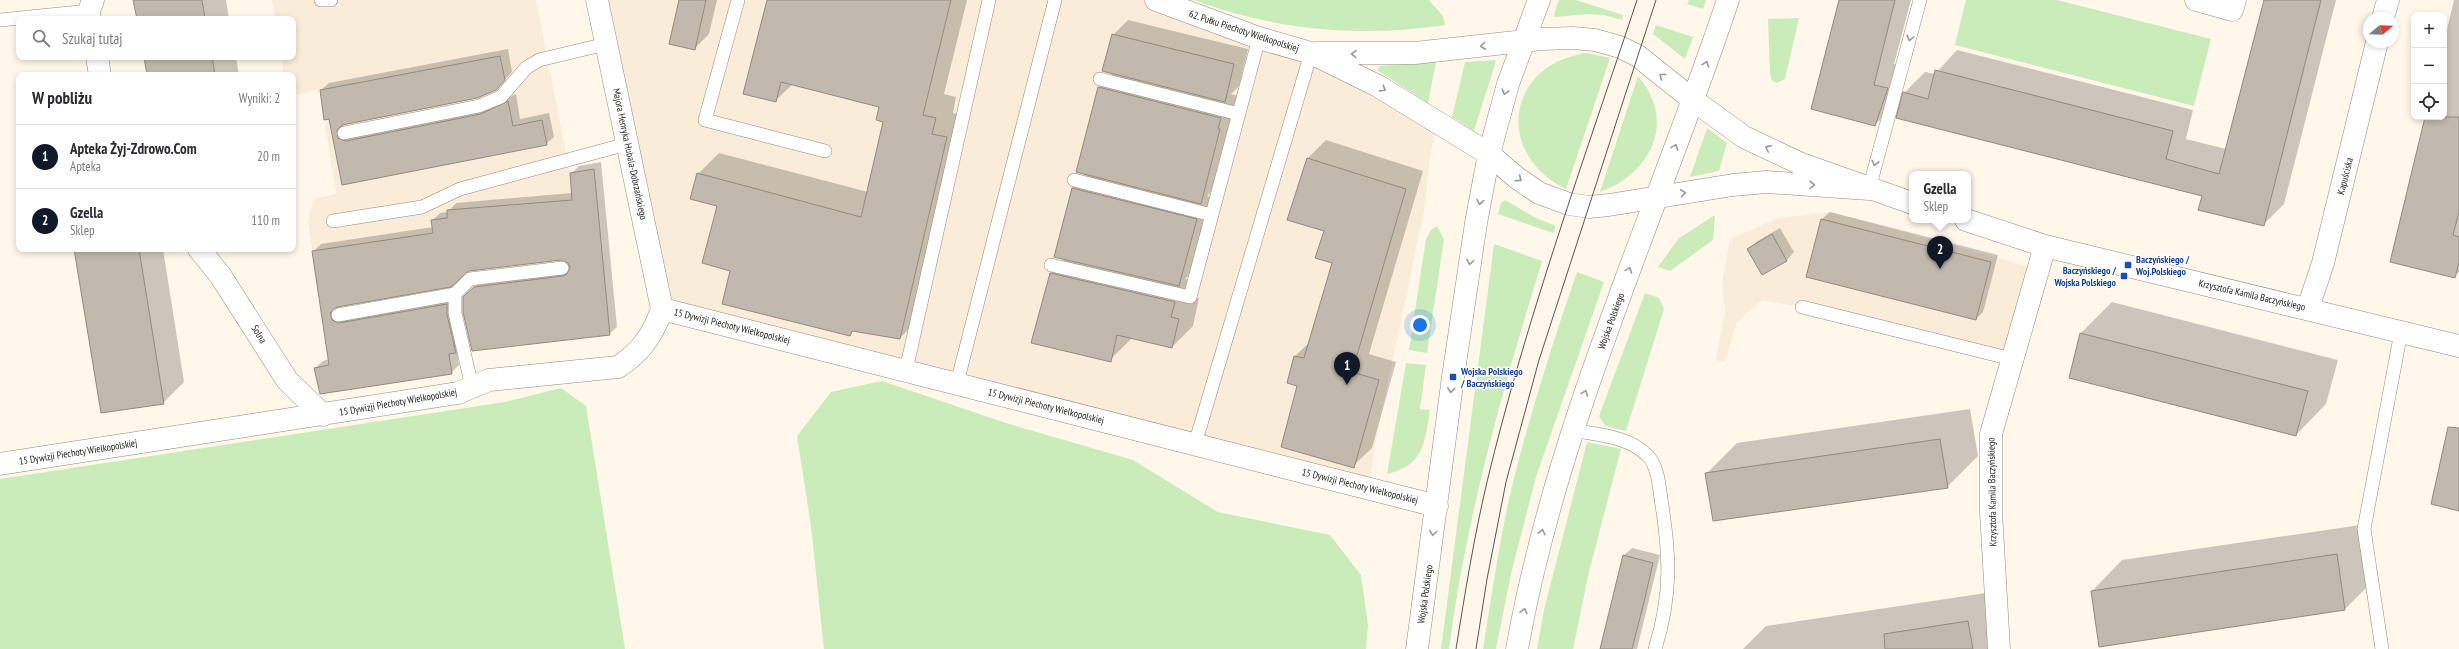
<!DOCTYPE html>
<html lang="pl">
<meta charset="utf-8">
<style>
:root{--surface:#fff;--page:#f7f7f7;--text:#2b2b33;--muted:#7c7c81;--line:#e1e1e2;--accent:#111827}
body{margin:0;font-family:"PT Sans Narrow",sans-serif;background:var(--page);color:var(--text)}
.controls{position:absolute;right:12px;top:12px;display:grid;overflow:hidden;border-radius:8px;box-shadow:0 2px 6px #0003}
.controls button{width:36px;height:36px;display:grid;place-items:center;padding:0;border:0;border-bottom:1px solid var(--line);background:var(--surface);color:var(--text);font:20px sans-serif}
.compass{position:absolute;left:2363px;top:12px;width:36px;height:36px;border-radius:50%;background:var(--surface);box-shadow:0 2px 6px #0003;rotate:71deg}
.you{position:absolute;left:1420px;top:325px;width:14px;height:14px;margin:-10px;border:3px solid #fff;border-radius:50%;background:#1a73e8;box-shadow:0 0 0 6px #1a73e833}
.badge{display:grid;place-items:center;width:26px;height:26px;border-radius:50%;background:var(--accent);color:#fff;font-size:13px;font-weight:700}
.pin{position:absolute;translate:-50% -33px;filter:drop-shadow(0 1px 2px #0008)}
.pin::after{content:'';position:absolute;top:21px;width:14px;height:12px;background:inherit;clip-path:polygon(0 0,100% 0,50% 100%)}
.popup{position:absolute;left:1909px;top:171px;width:62px;height:52px;box-sizing:border-box;display:grid;place-content:center;border-radius:8px;background:var(--surface);filter:drop-shadow(0 1px 3px #0005);font-size:13px;white-space:nowrap;color:var(--muted)}
.popup b{font-size:15px;color:var(--text)}
.popup::after{content:'';position:absolute;left:50%;top:100%;margin-left:-8px;border:8px solid transparent;border-top-color:var(--surface)}
.list{margin:0;padding:0;list-style:none}
h2{display:flex;justify-content:space-between;align-items:center;height:52px;margin:0;padding:0 16px;font-size:17px}
h2 small{font-size:13px;font-weight:400;color:var(--muted)}
.list li{display:grid;grid-template-columns:26px 1fr auto;gap:12px;align-items:center;box-sizing:border-box;height:64px;padding:0 16px;border-top:1px solid var(--line)}
.list b{display:block;font-size:15px;white-space:nowrap}
.list p{margin:0;font-size:13px;white-space:nowrap;color:var(--muted)}
.list em{font-size:13px;font-style:normal;color:var(--muted)}
.icon{flex:none;width:22px;height:22px;fill:none;stroke:currentColor;stroke-width:2;stroke-linecap:round;stroke-linejoin:round}
.map{position:relative;flex:none;width:2459px;height:649px;overflow:hidden}
.search{position:absolute;background:var(--surface);box-shadow:0 2px 6px #0003;left:16px;top:16px;width:280px;height:44px;display:flex;align-items:center;gap:10px;box-sizing:border-box;padding:0 14px;border-radius:8px;color:var(--muted);font-size:15px}
.panel{position:absolute;background:var(--surface);box-shadow:0 2px 6px #0003;left:16px;top:72px;width:280px;height:180px;border-radius:8px}
.map>svg:first-child{display:block}
.built{fill:#f9edd9}
.green{fill:#caecbb}
.shadow{fill:#0003}
.building{fill:#c1b9ad;stroke:#928b7f}
.lines{fill:none;stroke-linecap:round;stroke-linejoin:round}
.lane-casing{stroke:#928a7f;stroke-width:14}
.street-casing{stroke:#928a7f;stroke-width:23}
.secondary-casing{stroke:#928a7f;stroke-width:23}
.lane{stroke:#fff;stroke-width:13}
.street{stroke:#fff;stroke-width:22}
.secondary{stroke:#fff;stroke-width:22}
.tram{stroke:#5a5650;stroke-width:1}
.oneway{stroke:#9a9897}
.transit-dot{fill:#1a4fb4;stroke:#fff;stroke-width:1.5}
.labels{text-anchor:middle;dominant-baseline:central;stroke-width:3;stroke-linejoin:round;paint-order:stroke}
.street-label{font-size:10px;fill:#1e1b17;stroke:#fff}
.transit-label{font-size:10px;font-weight:bold;fill:#164399;stroke:#fff;text-anchor:start}
</style>
<div class="map">
<svg width="2459" height="649" viewBox="0 0 2459 649">
<rect width="100%" height="100%" fill="#fff7ea"/>
<!-- built -->
<path class="built" d="M272,0H536L570,173L582,312L448,347L329,365L308,222L314,199L336,194L320,90L293,95V75H284L282,57H293V19H275Z
M597,0H1156L1259,38L1437,123L1430,155L1425,206L1375,445L1369,488L662,309Z
M1831,212L2038,269L2012,359L1802,307L1762,300L1737,322L1725,362L1716,360L1725,312L1722,282L1730,239L1778,218Z"/>
<!-- green -->
<path class="green" d="M1194,0H1429L1443,16L1445,25C1361,38 1273,30 1194,0Z
M1559,0H1576L1623,15L1622,20L1604,15L1588,14L1555,17L1554,14Z
M1689,0H1706L1703,9L1687,4Z
M1966,0H2057L2211,39L2194,106L1955,45Z
M1799,18L1785,79L1777,83L1772,81L1770,74L1768,19Z
M1656,25L1693,37L1685,59L1653,34Z
M1587,53L1610,58L1566,189C1494,154 1506,64 1587,53Z
M1494,60L1496,61L1474,131L1452,117L1465,62Z
M1436,62L1428,103L1377,70L1380,66Z
M1638,76C1677,121 1651,174 1600,192Z
M1707,128L1727,143L1719,171L1690,177Z
M1505,200L1536,218L1556,226L1553,233L1498,214L1501,203Z
M1715,215L1713,240L1670,271L1658,267L1678,239Z
M1437,226L1444,239L1427,353L1409,350L1426,239L1431,230Z
M1494,244L1542,261C1503,389 1466,517 1449,649H1441Z
M1577,272L1604,282L1536,477L1511,574L1496,649H1483C1492,593 1500,536 1513,482C1531,411 1553,341 1577,272Z
M1645,293L1659,298L1664,309L1626,431L1605,426L1599,416Z
M1406,363L1426,365L1420,409L1430,410C1425,442 1424,466 1387,474Z
M882,381L1006,423L1133,460L1218,512L1330,535L1361,575L1368,625L1366,649H824L811,526L797,436L831,392Z
M561,388L586,406L625,649H0V479L505,402Z
M1587,442L1621,449L1589,572L1573,649H1537L1544,610Z"/>
<!-- shadow -->
<path class="shadow" d="M134,0H226L229,19H138Z
M680,0H717L709,34L694,49Z
M768,0H967L944,94L956,97L953,113L967,116L921,317L900,338L854,330L850,335L731,270L718,206L698,174L719,153L868,192L884,121L880,106L793,84L775,101Z
M1840,0H1911L1894,64L1908,67L1896,104L1875,125Z
M2265,0H2336L2284,204L2263,225L2203,195L1904,93L1925,72L1935,74L1957,50L2193,110L2186,139L2226,149Z
M2454,0H2459V272L2455,276L2426,117H2444V42Z
M1128,20L1248,49L1239,86L1231,94L1241,97L1221,182L1207,196L1217,199L1200,264L1185,279L1195,281L1191,297L1199,298L1193,326L1172,347L1132,338L1110,360L1050,273L1065,259L1055,257L1072,188L1087,174L1099,87L1113,73V35Z
M508,49L512,72L504,81L344,124L343,126L346,131L489,107L516,94L520,119L549,113L554,137L546,144L343,184L330,118L321,90L329,83Z
M145,57H236L239,75H148Z
M1326,140L1423,171L1369,354L1396,362L1372,448L1353,466L1298,386L1295,356L1310,342L1333,263L1308,158Z
M601,162L617,327L609,334L464,298L482,279L570,269L569,262L561,259L469,270L338,306L340,313L454,297L463,344L457,351L459,365L451,373L315,368L323,361L329,359L313,252L321,244L433,227L432,221L440,213L448,212L456,203L572,193L571,174L579,166Z
M1830,212L1998,255L1983,312L1976,319L1822,219Z
M1780,228L1794,252L1787,260L1762,274L1748,249L1756,242Z
M76,249H163L184,382L163,403Z
M2112,302L2338,360L2326,404L2296,435L2081,333Z
M1970,409L1978,456L1947,487L1706,474L1737,443Z
M2367,524L2375,579L2344,610L2092,591L2122,560Z
M1632,548L1660,555L1637,649H1601L1624,555Z
M1999,591L1996,649H1743L1766,626Z"/>
<!-- building -->
<path class="building" d="M133,0H202L205,19H137Z
M679,0H706L695,50L669,44Z
M767,0H951L923,115L936,118L932,134L947,137L900,339L852,331L850,336L722,304L730,271L702,263L717,206L690,199L697,173L861,217L883,122L876,120L879,107L781,82L776,102L743,94Z
M1839,0H1895L1874,85L1888,88L1875,126L1811,109Z
M2264,0H2321L2264,226L2198,210L2202,196L1896,118L1903,92L1928,99L1935,70L2173,131L2166,159L2219,174Z
M1112,34L1234,64L1225,102L1102,71Z
M500,56L505,80L496,90L477,98L342,125L337,130L338,138L346,141L481,114L508,101L513,126L542,120L547,145L342,185L329,119L324,120L320,90Z
M144,57H212L215,75H147Z
M1098,87L1221,118L1218,129H1220L1201,204L1076,172Z
M2425,117H2459V212L2453,235L2459,237V262L2455,278L2390,262Z
M1307,158L1406,189L1352,372L1379,380L1354,468L1281,447L1297,386L1287,383L1294,356L1304,358L1332,263L1315,258L1324,231L1287,220Z
M594,169L610,335L472,351L463,312V297L474,287L563,276L567,274L570,267L568,263L561,260L469,271L451,287L337,307L330,313L332,320L339,323L447,304V315L456,353L449,354L452,374L320,394L314,368L329,365L312,251L433,233L431,220L447,218V210L572,200L570,173Z
M1072,188L1197,219L1179,286L1054,257Z
M1821,219L1991,262L1976,320L1806,277Z
M1772,234L1787,261L1762,275L1747,249Z
M74,249H139L164,404L101,413Z
M1050,273L1175,302L1171,317L1179,319L1172,348L1117,335L1111,362L1031,343Z
M2080,333L2308,391L2296,436L2069,378Z
M2448,427L2459,428V511L2431,504Z
M1940,439L1948,488L1713,521L1705,473Z
M2337,554L2345,610L2099,647L2091,591Z
M1623,555L1653,563L1644,602L1632,649H1600Z
M1968,621L1973,649H1885L1884,634Z"/>
<g class="lines">
<!-- lane casing -->
<g class="lane-casing">
<path id="lane" d="M321,0H331
M738,0L705,120L825,151
M0,20L89,11
M1100,79L1239,114
M344,133L479,106L501,97L526,68L539,60L606,44
M1074,180L1212,215
M1869,189L1920,0
M333,221L422,207L460,189L627,144
M1051,265L1190,297L1259,38
M1802,307L2012,359
M338,315L455,294
M906,370L989,0
M957,383L1055,0
M472,387L455,313V294L470,279L562,268
M1572,430C1598,435 1629,436 1648,456C1658,467 1659,485 1661,499C1670,554 1672,595 1655,649
M1195,444L1311,53
M2382,649L2364,529L2401,332"/>
</g>
<!-- street casing -->
<g class="street-casing">
<path id="street" d="M597,0L662,309
M1156,0L1259,38L1311,53L1378,86L1489,154L1517,178L1539,193L1569,204L1589,207L1609,205L1733,185L1766,182L1869,189
M2196,0L2232,10L2235,0
M2383,18L2388,0
M90,19L89,11L93,0
M1317,53H1415L1542,39L1573,38L1595,40L1620,47L1638,56L1693,100L1744,137L1799,163L1912,203
M97,57L100,75
M1966,220L2045,246L2459,346
M199,249L220,275L287,380L323,415
M2308,308L2323,263L2377,42
M0,464L458,393L489,380L618,367C641,352 653,335 662,309L1437,506
M1999,649L1991,512V434L2045,246"/>
</g>
<!-- secondary casing -->
<g class="secondary-casing">
<path id="secondary" d="M1417,649L1453,377L1476,223L1489,154L1508,84L1539,0
M1517,649C1557,424 1656,216 1728,0"/>
</g>
<!-- lane -->
<use href="#lane" class="lane"/>
<!-- street -->
<use href="#street" class="street"/>
<!-- secondary -->
<use href="#secondary" class="secondary"/>
<!-- tram -->
<path class="tram" d="M1456,649C1465,593 1474,537 1487,482C1526,319 1584,160 1637,0
M1476,649L1487,579L1506,482L1539,360L1656,0"/>
</g>
<!-- one-way arrows -->
<defs><path id="oneway-chevron" d="M-2-3.5L2.5 0L-2 3.5" fill="none" stroke-width="1.6" stroke-linecap="round" stroke-linejoin="round"/></defs>
<g class="oneway">
<use href="#oneway-chevron" transform="translate(1910 38) rotate(105)"/>
<use href="#oneway-chevron" transform="translate(1483 46) rotate(173)"/>
<use href="#oneway-chevron" transform="translate(1354 54) rotate(-179)"/>
<use href="#oneway-chevron" transform="translate(1706 64) rotate(-70)"/>
<use href="#oneway-chevron" transform="translate(1662 76) rotate(-141)"/>
<use href="#oneway-chevron" transform="translate(1383 89) rotate(32)"/>
<use href="#oneway-chevron" transform="translate(1505 92) rotate(106)"/>
<use href="#oneway-chevron" transform="translate(1675 147) rotate(-70)"/>
<use href="#oneway-chevron" transform="translate(1768 148) rotate(-154)"/>
<use href="#oneway-chevron" transform="translate(1875 163) rotate(104)"/>
<use href="#oneway-chevron" transform="translate(1519 179) rotate(37)"/>
<use href="#oneway-chevron" transform="translate(1812 185) rotate(4)"/>
<use href="#oneway-chevron" transform="translate(1683 193) rotate(-8)"/>
<use href="#oneway-chevron" transform="translate(1480 202) rotate(101)"/>
<use href="#oneway-chevron" transform="translate(1470 262) rotate(98)"/>
<use href="#oneway-chevron" transform="translate(1629 270) rotate(-69)"/>
<use href="#oneway-chevron" transform="translate(1451 390) rotate(97)"/>
<use href="#oneway-chevron" transform="translate(1585 393) rotate(-70)"/>
<use href="#oneway-chevron" transform="translate(1542 532) rotate(-76)"/>
<use href="#oneway-chevron" transform="translate(1433 533) rotate(98)"/>
<use href="#oneway-chevron" transform="translate(1524 611) rotate(-77)"/>
</g>
<!-- markers -->
<g class="transit-dot">
<rect x="2124" y="261" width="8" height="8" rx="2"/>
<rect x="2120" y="272" width="8" height="8" rx="2"/>
<rect x="1449" y="373" width="8" height="8" rx="2"/>
</g>
<g class="labels">
<!-- street labels -->
<g class="street-label">
<text transform="translate(1244 31) rotate(18)">62. Pułku Piechoty Wielkopolskiej</text>
<text transform="translate(630 154) rotate(78)">Majora Henryka Hubala-Dobrzańskiego</text>
<text transform="translate(2345 176) rotate(-76)">Kapuściska</text>
<text transform="translate(2252 295) rotate(13)">Krzysztofa Kamila Baczyńskiego</text>
<text transform="translate(1611 321) rotate(-70)">Wojska Polskiego</text>
<text transform="translate(732 326) rotate(14)">15 Dywizji Piechoty Wielkopolskiej</text>
<text transform="translate(259 334) rotate(58)">Solna</text>
<text transform="translate(398 402) rotate(-10)">15 Dywizji Piechoty Wielkopolskiej</text>
<text transform="translate(1046 406) rotate(14)">15 Dywizji Piechoty Wielkopolskiej</text>
<text transform="translate(78 452) rotate(-9)">15 Dywizji Piechoty Wielkopolskiej</text>
<text transform="translate(1360 486) rotate(14)">15 Dywizji Piechoty Wielkopolskiej</text>
<text transform="translate(1992 492) rotate(-91)">Krzysztofa Kamila Baczyńskiego</text>
<text transform="translate(1425 594) rotate(-82)">Wojska Polskiego</text>
</g>
<!-- transit labels -->
<g class="transit-label">
<text x="2136" y="259">Baczyńskiego /<tspan x="2136" dy="12">Woj.Polskiego</tspan></text>
<text x="2116" y="270" text-anchor="end">Baczyńskiego /<tspan x="2116" dy="12">Wojska Polskiego</tspan></text>
<text x="1461" y="371">Wojska Polskiego<tspan x="1461" dy="12">/ Baczyńskiego</tspan></text>
</g>
</g>
</svg>
<div class="controls">
<button>+</button>
<button>−</button>
<button><svg class="icon" aria-label="locate" viewBox="0 0 24 24"><circle cx="12" cy="12" r="6"/><path d="M12 2v4M12 18v4M2 12h4M18 12h4"/></svg></button>
</div>
<svg class="compass" viewBox="-18 -18 36 36"><path d="M0-13l5 13h-10z" fill="#e53935"/><path d="M0 13l5-13h-10z" fill="#7c7c81"/></svg>
<div class="you"></div>
<div class="pin badge" style="left:1347px;top:385px">1</div>
<div class="pin badge" style="left:1940px;top:269px">2</div>
<div class="popup"><b>Gzella</b>Sklep</div>
<div class="search"><svg class="icon" aria-label="search" viewBox="0 0 24 24"><circle cx="10" cy="10" r="6"/><path d="M15 15l6 6"/></svg>Szukaj tutaj</div>
<section class="panel">
<h2>W pobliżu<small>Wyniki: 2</small></h2>
<ul class="list">
<li><span class="badge">1</span><div><b>Apteka Żyj-Zdrowo.Com</b><p>Apteka</p></div><em>20 m</em></li>
<li><span class="badge">2</span><div><b>Gzella</b><p>Sklep</p></div><em>110 m</em></li>
</ul>
</section>
</div>
